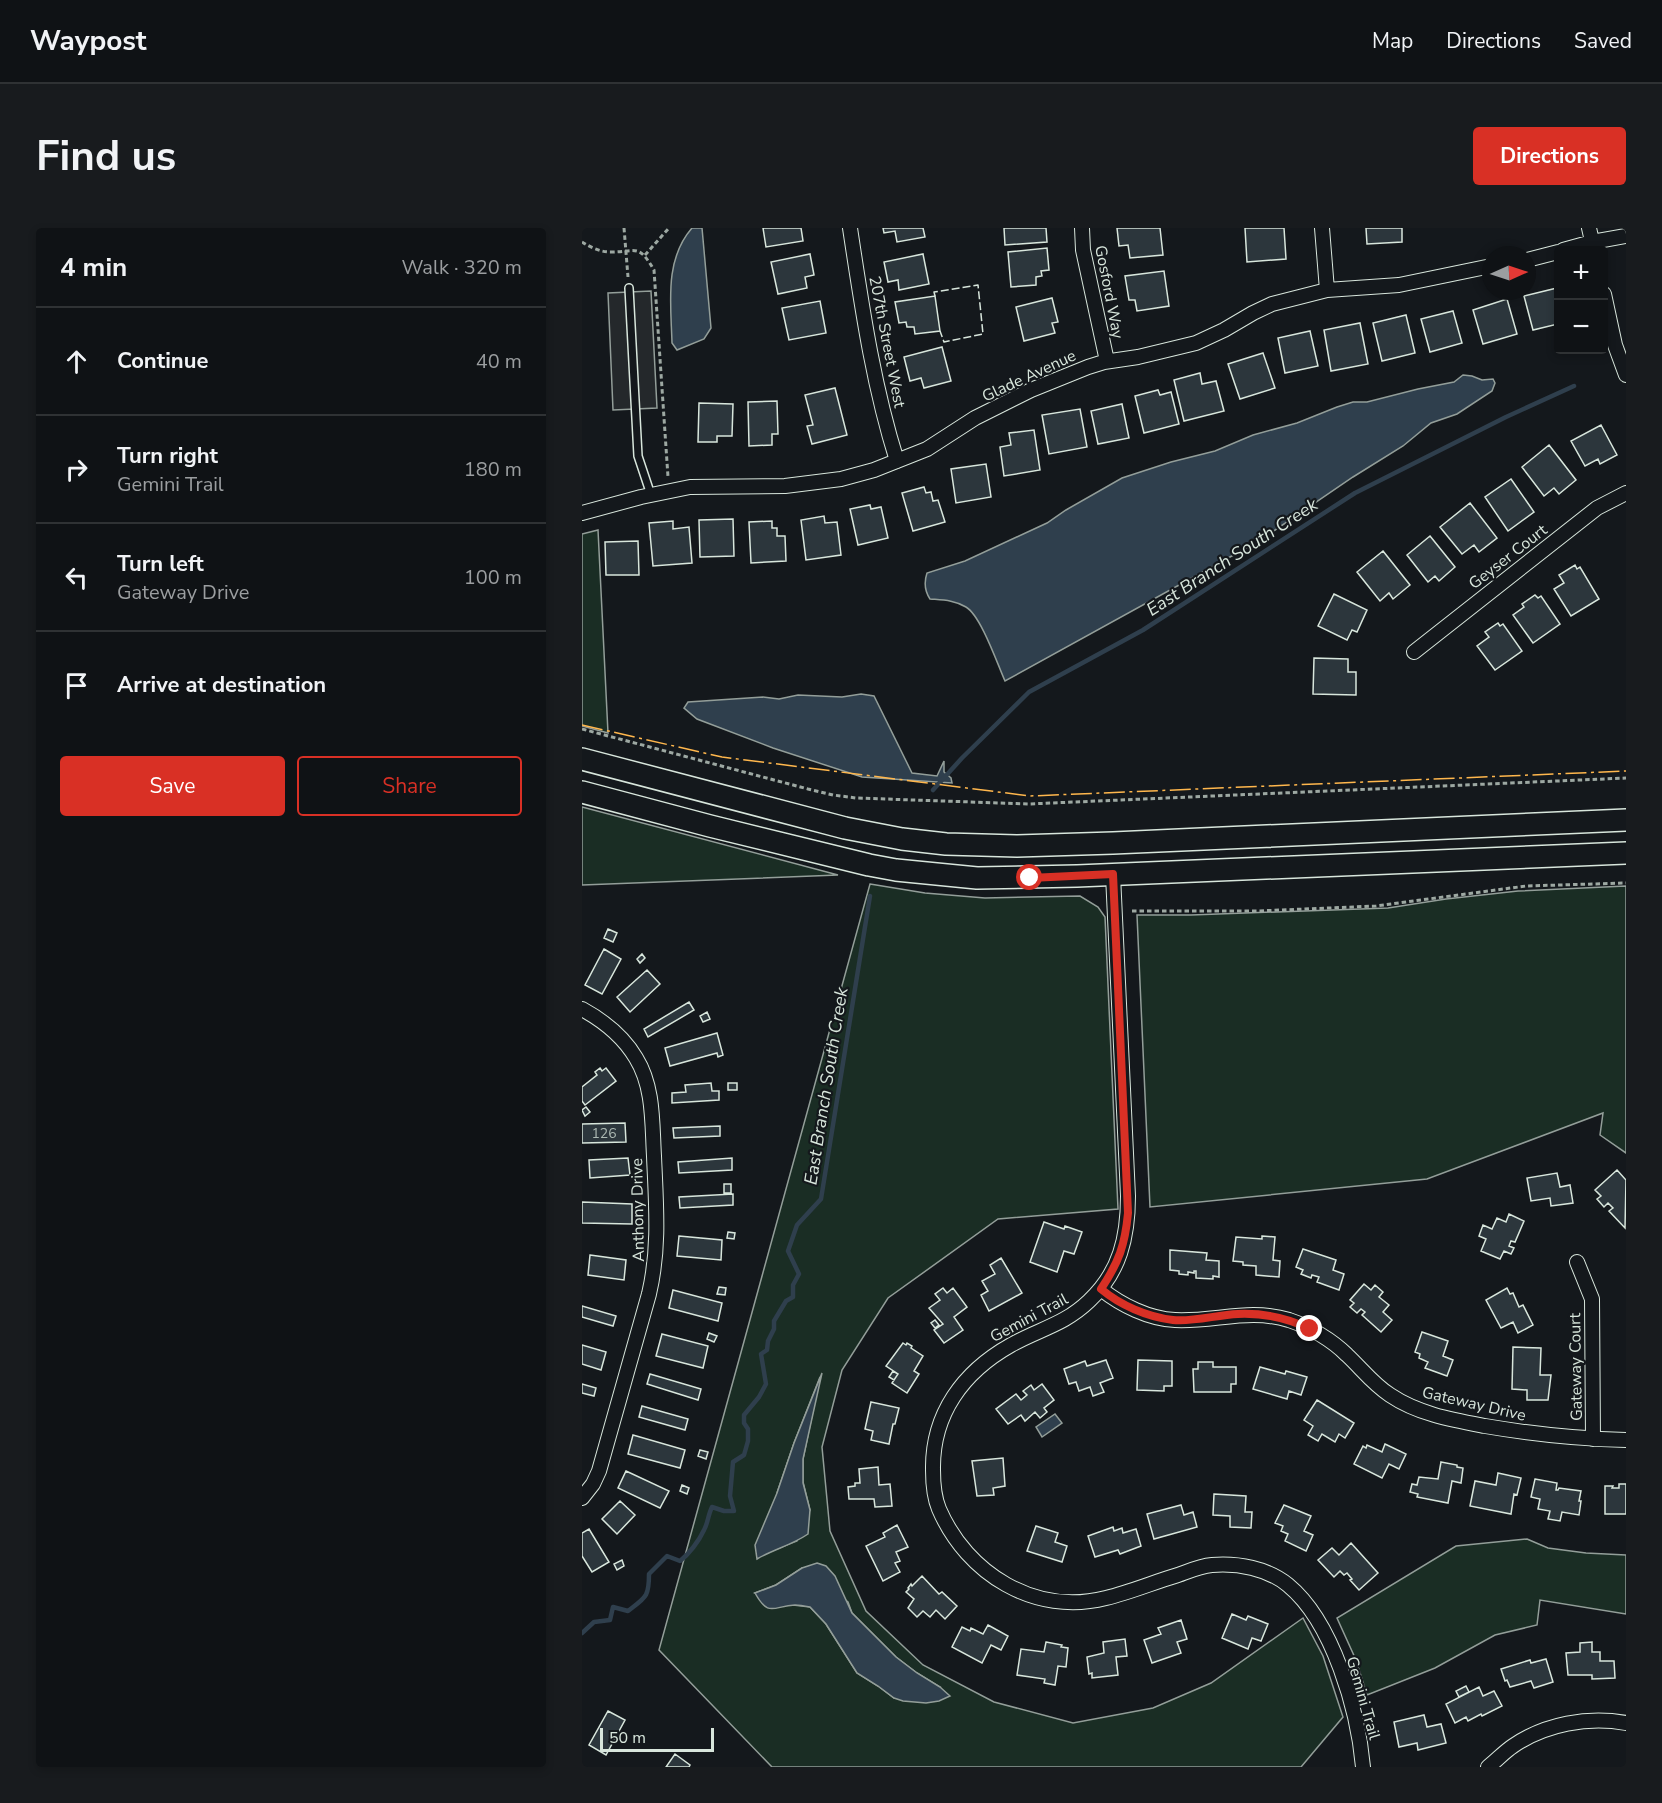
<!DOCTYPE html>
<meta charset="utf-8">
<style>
:root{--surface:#0f1215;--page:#181b1e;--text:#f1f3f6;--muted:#9b9ea0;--line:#2f3234;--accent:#d93025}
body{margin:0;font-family:"Nunito Sans",sans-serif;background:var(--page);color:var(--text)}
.controls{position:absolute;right:18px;top:18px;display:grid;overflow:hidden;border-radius:6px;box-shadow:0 3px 9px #0003}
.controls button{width:54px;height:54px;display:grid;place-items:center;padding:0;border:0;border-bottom:2px solid var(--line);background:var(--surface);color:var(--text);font:30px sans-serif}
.compass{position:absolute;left:900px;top:18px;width:54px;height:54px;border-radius:50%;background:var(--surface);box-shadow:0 3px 9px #0003;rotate:87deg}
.scale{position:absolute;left:18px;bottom:15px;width:114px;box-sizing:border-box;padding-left:6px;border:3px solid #d8e6dc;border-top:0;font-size:16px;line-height:21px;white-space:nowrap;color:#d8e6dc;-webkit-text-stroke:4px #14181c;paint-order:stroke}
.stop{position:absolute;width:18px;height:18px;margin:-14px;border:4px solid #d93025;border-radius:50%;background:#fff}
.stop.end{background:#d93025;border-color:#fff;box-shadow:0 2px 6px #0008}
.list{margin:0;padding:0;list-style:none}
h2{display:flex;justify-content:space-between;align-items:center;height:78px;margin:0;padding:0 24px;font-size:26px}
h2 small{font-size:20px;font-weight:400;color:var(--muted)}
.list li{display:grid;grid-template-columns:39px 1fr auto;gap:18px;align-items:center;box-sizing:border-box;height:108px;padding:0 24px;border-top:2px solid var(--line)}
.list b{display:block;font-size:22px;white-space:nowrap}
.list p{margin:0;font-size:20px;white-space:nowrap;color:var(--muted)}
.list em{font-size:20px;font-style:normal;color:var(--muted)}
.actions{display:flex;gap:12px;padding:18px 24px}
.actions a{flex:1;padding:14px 0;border:2px solid var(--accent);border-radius:6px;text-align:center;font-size:21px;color:var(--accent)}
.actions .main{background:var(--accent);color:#fff}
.icon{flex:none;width:33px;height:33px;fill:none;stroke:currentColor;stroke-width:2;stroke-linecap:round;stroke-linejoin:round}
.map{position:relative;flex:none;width:1044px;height:1539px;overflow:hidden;border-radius:6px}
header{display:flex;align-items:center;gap:36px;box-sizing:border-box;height:84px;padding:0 30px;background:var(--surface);border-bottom:2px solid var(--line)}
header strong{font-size:28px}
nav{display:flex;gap:33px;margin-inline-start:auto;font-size:21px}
.intro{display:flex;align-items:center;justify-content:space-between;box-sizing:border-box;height:144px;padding:0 36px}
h1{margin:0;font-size:42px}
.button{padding:15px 27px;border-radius:6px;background:var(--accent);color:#fff;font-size:21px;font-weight:700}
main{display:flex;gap:36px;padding:0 36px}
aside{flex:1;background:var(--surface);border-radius:6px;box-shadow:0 3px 9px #0003}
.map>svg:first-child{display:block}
.green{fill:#1a2d24;stroke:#939e99;stroke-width:1.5;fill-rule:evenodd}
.parking{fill:#24282b;stroke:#939e99;stroke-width:1.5}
.water{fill:#2f3f4d;stroke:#939e99;stroke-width:1.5}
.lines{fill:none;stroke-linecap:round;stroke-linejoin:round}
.stream{stroke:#2f3f4d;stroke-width:4.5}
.building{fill:#2c363c;stroke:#d8e6dc;stroke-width:1.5}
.service-casing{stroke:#d8e6dc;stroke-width:10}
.minor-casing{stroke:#d8e6dc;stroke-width:16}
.primary-casing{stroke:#d8e6dc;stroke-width:24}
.path{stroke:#9da8a2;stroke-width:3;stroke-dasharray:4.5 3;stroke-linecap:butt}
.service{stroke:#14181c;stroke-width:7}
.minor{stroke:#14181c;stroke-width:14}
.primary{stroke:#14181c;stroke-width:21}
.fence{stroke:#d8e6dc;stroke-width:1.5;stroke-dasharray:8 3;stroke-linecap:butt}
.power{stroke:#ffb74d;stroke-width:1.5;stroke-dasharray:21 4.5 3 4.5;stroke-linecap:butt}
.route{stroke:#d93025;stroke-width:8}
.labels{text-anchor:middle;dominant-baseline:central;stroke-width:4.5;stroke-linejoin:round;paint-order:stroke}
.number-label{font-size:14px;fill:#adbab4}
.street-label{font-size:16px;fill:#d8e6dc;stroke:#14181c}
.water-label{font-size:18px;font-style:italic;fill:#d8e6dc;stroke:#14181c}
</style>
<header>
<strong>Waypost</strong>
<nav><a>Map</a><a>Directions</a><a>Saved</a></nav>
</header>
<div class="intro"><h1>Find us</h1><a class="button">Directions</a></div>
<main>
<aside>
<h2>4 min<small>Walk · 320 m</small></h2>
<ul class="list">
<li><svg class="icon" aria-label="ahead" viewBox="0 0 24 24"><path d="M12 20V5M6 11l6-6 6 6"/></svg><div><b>Continue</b></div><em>40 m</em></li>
<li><svg class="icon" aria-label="right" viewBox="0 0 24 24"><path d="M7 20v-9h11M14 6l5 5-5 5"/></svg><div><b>Turn right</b><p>Gemini Trail</p></div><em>180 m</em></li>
<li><svg class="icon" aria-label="left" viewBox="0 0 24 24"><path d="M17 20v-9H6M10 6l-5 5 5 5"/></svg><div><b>Turn left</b><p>Gateway Drive</p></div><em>100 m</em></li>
<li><svg class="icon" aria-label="arrive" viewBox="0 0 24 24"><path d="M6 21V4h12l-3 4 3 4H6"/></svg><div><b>Arrive at destination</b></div></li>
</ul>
<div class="actions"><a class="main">Save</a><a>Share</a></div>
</aside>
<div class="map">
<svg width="1044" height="1539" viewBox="0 0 1044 1539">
<rect width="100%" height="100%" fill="#14181c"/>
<!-- green -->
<path class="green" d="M16,302L26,505L0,498V306Z
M0,579L256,647L0,657Z
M288,656L343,665L403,670L498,668L516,679L523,689L536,981L416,991L306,1070L260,1142L240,1219L248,1303L284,1383L341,1437L412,1474L491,1495L571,1480L629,1455L721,1390L741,1428L761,1489L719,1539H190L77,1422ZM238,1149L221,1231V1254L228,1282L215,1313L187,1324L195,1265L212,1215ZM220,1340L266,1374L270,1385L314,1429L335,1445L358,1459L312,1470L296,1458L275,1445L244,1396L228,1379L211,1377L173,1365L194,1357Z
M1044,658V925L1018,907L1021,885L845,951L568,979L555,687H609L806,680L864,671L936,663Z
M945,1311L966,1320L1004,1325L1044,1327V1386L958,1372L955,1397L913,1407L853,1440L785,1467L774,1432L755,1390L874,1318Z"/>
<!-- parking -->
<path class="parking" d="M69,63L75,180L31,182L26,65Z"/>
<!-- water -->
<path class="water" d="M110,0H120L129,100L122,111L95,122L90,115C89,76 82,32 110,0Z
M881,147L890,148L900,152L911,151L913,155L910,163L875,186L849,195L821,218L771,249L677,313L423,453C415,435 399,388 384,379C373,372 360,372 348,371C342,362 342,354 345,345L383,333L465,295L484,282L540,250L589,234L633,223L671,207L715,195L755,179L771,174H785L836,161L872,154Z
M279,466L292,468L330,545L355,548L362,533V544L369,550L370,555L280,549L191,520L115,491L102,480L106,474L181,469L197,471L216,467L260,469Z
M240,1145L221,1231V1255L228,1282L226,1306C210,1317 192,1321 175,1331L173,1317L195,1265L212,1215Z
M473,1186L480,1195L460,1209L454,1199Z
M235,1335L244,1338L253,1348L270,1385L314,1429L335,1445L358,1459L368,1468L357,1473L344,1475L321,1473L312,1470L296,1458L275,1445L244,1396L228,1379C223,1378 218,1377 213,1377C191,1378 187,1390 173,1365L194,1357L220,1340Z"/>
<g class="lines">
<!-- stream -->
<path class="stream" d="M351,562L380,530L447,464L561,402L773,265L924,189L992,158
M0,1405L12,1394L28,1392L31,1379L46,1383C64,1369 67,1369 67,1346L85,1328L98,1333C107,1326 117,1313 122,1302C126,1295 126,1287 130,1279L142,1283H152L148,1268L151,1234L162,1227L166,1213V1201L162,1195V1187L177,1169L184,1156L179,1126L185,1122L186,1113L192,1101V1093L204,1073L211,1069V1057L217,1046L206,1023L215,997L239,971L288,668"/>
</g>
<!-- building -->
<path class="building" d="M181,0H219L221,13L184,19Z
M301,0H341L343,9L315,14L313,3L302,5Z
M422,0H464L465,14L423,17Z
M535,0H578L581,27L548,30L546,17L537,18Z
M663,0H702L704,31L665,34Z
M784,0H820V14L785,16Z
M465,20L467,42L459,43L460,48L454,49V57L429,59L426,24Z
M228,26L232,47L223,49L225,60L196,66L189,34Z
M341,26L347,56L317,62L316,52L306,54L302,34Z
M582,43L587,78L555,83L553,72H547L543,48Z
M975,60L976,66V96L951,102L942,68Z
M353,68L358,103L333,106L332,99H325L324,94L317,95L313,74Z
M470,70L476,94L470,95L473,105L442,113L434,79Z
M925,71L935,106L901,116L891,82Z
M238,73L244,105L207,112L200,80Z
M871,83L880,115L848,124L839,91Z
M824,87L833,125L800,133L791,95Z
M778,95L786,136L749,143L742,102Z
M728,103L736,138L703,145L696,110Z
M360,119L369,153L342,160L339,150L328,153L322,129Z
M681,125L693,160L658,171L646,136Z
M618,145L620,156L634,153L642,183L602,193L592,152Z
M253,160L265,207L230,216L225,198L231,197L223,167Z
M576,162L578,167L589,164L597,196L562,205L553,168Z
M195,173L196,206H190V217L167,218L166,174Z
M117,175L151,176L150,208H135V214H116Z
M540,176L547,210L516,216L509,183Z
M498,181L505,219L467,226L460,187Z
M1019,197L1035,227L1018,236L1016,231L1003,238L989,213Z
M452,202L458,242L422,248L418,219L429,217L427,205Z
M967,217L994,252L977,266L972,260L962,268L940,239Z
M404,236L409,269L374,275L369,241Z
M929,251L952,284L926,303L903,269Z
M342,259L344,265L349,264L351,273L356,272L363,294L331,303L320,265Z
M888,275L915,310L897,324L892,317L880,326L858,299Z
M288,277L289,281L299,279L306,310L276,317L268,281Z
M242,288L243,295L255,294L259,327L224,332L219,292Z
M151,291L152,328L118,329L117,292Z
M91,293V301L107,299L110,335L71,338L67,295Z
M190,293V300H195V308H203L204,333L169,335L167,294Z
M848,308L873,339L857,353L853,348L846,354L825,327Z
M56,313L57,347H24L23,314Z
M801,323L828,357L811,371L807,365L798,373L775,344Z
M993,337L995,341L998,339L1017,371L989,388L972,361L982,355L977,347Z
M752,366L785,382L775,404L770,402L765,412L736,398Z
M953,367L956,370L959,368L978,396L951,415L931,387L942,379L940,376Z
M916,395L918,398L921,396L940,423L913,442L895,418L907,409L903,404Z
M732,430L766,431V444H774V467L731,466Z
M26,701L35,705L31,714L22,710Z
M22,721L39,731L20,766L3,757Z
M60,726L63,730L58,735L55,731Z
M65,742L78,756L48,784L35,769Z
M107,774L112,782L66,809L62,801Z
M125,784L128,791L121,794L118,788Z
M135,805L141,827L136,829L135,825L88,838L83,820Z
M18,840L20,843L24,840L34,853L3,877L0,873V859L15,847L13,844Z
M129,855L130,863H137V872L90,875V865L104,864L103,857Z
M146,855H155V862H146Z
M4,879L8,884L3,888L0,882Z
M43,895L44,914L0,915V896Z
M138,898V908L92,910L91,900Z
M46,930L48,947L8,950L7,932Z
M150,930V942L97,945L96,934Z
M1035,942L1044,952L1043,1000L1027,983L1031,980L1026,975L1022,979L1015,971L1019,968L1013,962Z
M975,945L978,959L988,957L991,975L969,978L968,970L949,973L945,950Z
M142,956H149V965H142Z
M151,966V977L98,980L97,969Z
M0,974L50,976V996L0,995Z
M927,986L942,993L933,1014L929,1013L927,1018L932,1020L929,1026L922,1023L918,1031L899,1023L904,1011L897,1008L901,997L910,1001L915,990L924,994Z
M462,994L482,1001L483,998L500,1004L492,1026L482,1023L475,1044L448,1034Z
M146,1004L153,1005L152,1011L145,1010Z
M97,1008L140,1012L139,1032L95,1028Z
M680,1008L693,1009L691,1032L698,1033L697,1049L674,1047V1038L661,1037V1034L651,1033L654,1009L680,1011Z
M721,1021L754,1032L751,1042L762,1046L757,1062L735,1054L737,1049L730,1047L729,1050L719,1046L721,1042L714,1039Z
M588,1022L625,1025L624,1032L637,1033V1049L631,1048V1051L614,1050V1043H612V1045L606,1044V1047L597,1046V1043L588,1042Z
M8,1027L44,1032L42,1052L6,1047Z
M419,1030L440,1065L407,1083L399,1067L406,1063L400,1053L413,1046L408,1037Z
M782,1056L789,1062L793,1057L801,1064L797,1069L807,1077L801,1084L810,1092L799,1104L780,1087L783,1084L779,1081L775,1085L768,1079L772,1075L768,1072Z
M137,1059L144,1060L143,1067L135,1066Z
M361,1060L365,1065L371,1060L385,1079L372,1089L381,1102L362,1115L352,1102L361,1096L347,1080L358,1072L353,1066Z
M925,1060L928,1066L931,1065L937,1079L941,1077L951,1097L936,1105L931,1094L919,1100L904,1072Z
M91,1062L140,1075L136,1093L87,1080Z
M0,1078L34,1088L31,1098L0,1089Z
M353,1092L357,1097L353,1100L349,1095Z
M840,1104L866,1113L861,1128L871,1132L865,1148L843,1140L846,1134L837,1130L838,1126L833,1124Z
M127,1105L135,1108L132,1114L125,1111Z
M80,1106L126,1118L121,1140L74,1128Z
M321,1115L324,1117L325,1115L330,1118L329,1120L341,1128L332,1143L337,1146L325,1165L310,1155L316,1146L304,1138Z
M0,1117L24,1124L19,1142L0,1136Z
M931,1119L959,1120L958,1147H969L966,1172H945V1162L930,1161Z
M524,1132L531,1150L518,1155L522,1164L511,1168L508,1159L497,1163L494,1154L487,1156L482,1141L503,1133L505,1138Z
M556,1132L590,1133V1158H582V1163L555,1162Z
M616,1134H631V1139H654V1156H649V1164H612L611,1141H616Z
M678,1139L703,1146L704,1143L725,1149L719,1167L707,1163L705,1171L671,1161Z
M311,1143L316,1146L312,1152L307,1149Z
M68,1146L119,1161L116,1172L65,1156Z
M0,1156L14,1160L12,1168L0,1165Z
M460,1156L472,1172L462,1180L465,1184L458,1190L453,1184L443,1193L439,1187L426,1196L414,1181L434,1166L439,1172L445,1167L441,1163L449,1157L452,1162Z
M735,1172L772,1195L763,1210L757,1206L753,1214L740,1206L736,1213L726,1207L731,1198L722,1192Z
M289,1174L317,1180L313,1196H311L307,1216L289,1212L291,1203L283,1201Z
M60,1178L106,1191L103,1202L57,1189Z
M51,1207L103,1222L98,1240L46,1226Z
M803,1216L824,1226L817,1241L807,1236L800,1250L772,1236L781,1218L784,1220L785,1217L800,1224Z
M118,1222L126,1224L124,1231L116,1228Z
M421,1230L423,1258L411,1260L412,1267L395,1268L390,1233Z
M859,1234L875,1237V1239L881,1240L879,1255L870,1253L866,1275L835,1269L836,1266L828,1264L830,1256L835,1257L837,1249L856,1251Z
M296,1239L297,1257L308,1256L310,1278L293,1279L292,1271H267L266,1259L273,1258V1255H278L277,1241Z
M44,1243L87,1263L78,1280L36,1260Z
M916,1245L939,1250L935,1267L932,1266L929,1286L888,1278L893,1253L914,1257Z
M953,1251L975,1255L974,1262H976L977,1260L999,1263L997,1273H999L997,1287L980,1284L978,1293L966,1291L968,1283L956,1281L958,1271L949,1269Z
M1037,1256H1044V1286H1023V1258H1031L1030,1260H1037Z
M100,1257L107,1260L105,1266L98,1263Z
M632,1266L664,1268L663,1284H670L669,1300L648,1299V1288L631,1287Z
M38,1273L53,1287L35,1306L20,1291Z
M599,1277L602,1287L611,1284L615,1299L572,1311L565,1286Z
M702,1277L729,1288L722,1303L731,1307L724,1323L703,1313L706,1306L699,1303L701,1298L693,1295Z
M315,1297L326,1319L314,1324L318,1333L313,1335L318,1344L301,1353L284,1318L303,1309L301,1305Z
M454,1298L476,1305L473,1314L485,1318L480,1334L445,1323Z
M531,1299L532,1303L540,1300L541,1305L554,1301L559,1318L538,1326L536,1322L513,1329L506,1308Z
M7,1301L27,1334L10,1344L0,1328V1305Z
M769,1315L796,1345L777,1362L768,1352L770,1351L765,1345L762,1347L758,1343L752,1349L736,1332L750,1320L757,1327Z
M40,1332L42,1338L35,1342L32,1336Z
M340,1348L357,1366L360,1364L375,1378L363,1391L354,1382L348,1389L341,1383L335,1389L326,1380L332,1371L324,1364L327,1361L326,1360L329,1356L330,1358Z
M650,1386L664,1392L666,1388L686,1396L679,1413L670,1410L666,1421L640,1410Z
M599,1392L605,1411L595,1414L599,1425L570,1435L562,1412L579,1406L576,1400Z
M406,1397L426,1408L419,1422L409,1417L400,1435L370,1419L380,1399L388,1403L389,1400L401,1406Z
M543,1411L545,1428L534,1429L536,1447L510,1450V1445L507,1446L505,1429L522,1425L521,1414Z
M464,1414L480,1417L479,1419L486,1420L484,1439L476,1438L473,1457L462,1455L463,1451L435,1447L439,1421L462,1424Z
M1010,1414V1424H1018V1433H1032L1033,1450L1010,1451V1447H986L984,1425L998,1424V1415Z
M964,1431L971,1454L952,1460L949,1453L928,1459L925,1452L923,1453L919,1441L948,1432L949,1435Z
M884,1458L887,1464L877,1469L874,1463Z
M897,1459L901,1468L912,1463L920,1478L900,1488L899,1486L886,1493L884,1489L873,1495L864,1476Z
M26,1483L43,1492L24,1527L7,1517Z
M842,1487L845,1499L859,1496L864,1515L836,1522L835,1515L817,1519L812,1494Z
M93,1526L108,1537L107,1539H84Z"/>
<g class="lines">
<!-- service casing -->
<g class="service-casing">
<path id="service" d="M47,60L56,228L69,267"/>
</g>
<!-- minor casing -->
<g class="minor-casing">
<path id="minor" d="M268,0C280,79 291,157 315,233
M500,0L501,22L525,133
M740,0L745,62
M1007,0L1012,22
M981,22L1010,14L1044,8
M945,32L976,24
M1022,66L1033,117L1044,147
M0,285L59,269L108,259L203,258L259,251L292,242L345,221L393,190L449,162L506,139L522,134L556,129L614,115L642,102L671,85L690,76L745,62L817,57L909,38
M832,424L1015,280L1044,265
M531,647L546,968C546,1009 538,1044 507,1073C482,1097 457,1101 429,1117C381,1144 350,1186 351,1242C351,1255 352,1269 357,1281C385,1346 453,1388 524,1370C549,1364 572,1354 596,1347C607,1343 618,1338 630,1337C656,1335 685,1340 706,1357C751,1394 776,1482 781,1539
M0,781C22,793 41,808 54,830C72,859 70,895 72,928C74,976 78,1019 67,1066L17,1243L11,1256L0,1270
M995,1034L1010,1071L1011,1211
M519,1061C539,1077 567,1091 593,1092C633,1094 667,1080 707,1092C728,1099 750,1112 765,1127C780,1141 791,1156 808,1167C836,1186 871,1192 903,1198C950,1206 996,1211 1044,1212
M906,1539C915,1532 922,1524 931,1518C963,1496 1006,1488 1044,1495"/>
</g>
<!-- primary casing -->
<g class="primary-casing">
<path id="primary" d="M0,531L263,600L320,611L364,616L435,618L531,615L1044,592
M0,564L128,598L287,637L314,642L395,650L495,648L1044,625"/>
</g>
<!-- path -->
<path class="path" d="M42,0L46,49
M0,14C8,19 18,24 28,24C55,24 56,15 72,42L86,249
M63,27L87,0
M0,501L226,561L251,567L274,570L447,576L1044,550
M550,683H676L794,678L944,658L1044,655"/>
<!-- service -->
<use href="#service" class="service"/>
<!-- minor -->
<use href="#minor" class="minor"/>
<!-- primary -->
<use href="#primary" class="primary"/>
<!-- fence -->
<path class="fence" d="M353,68L352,64L396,57L401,106L362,114L358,103"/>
<!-- power -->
<path class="power" d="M0,497L140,529L448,568L1044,543"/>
</g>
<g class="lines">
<!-- route -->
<path class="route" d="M448,650L531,646L546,985C543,1017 537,1034 519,1061C538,1077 565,1089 591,1092C612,1094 634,1087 656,1086C681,1085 706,1090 728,1101"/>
</g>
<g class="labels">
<!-- number labels -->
<g class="number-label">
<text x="22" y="905">126</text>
</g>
<!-- street labels -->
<g class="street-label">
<text transform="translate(527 64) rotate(79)">Gosford Way</text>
<text transform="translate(305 114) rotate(79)">207th Street West</text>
<text transform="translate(447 148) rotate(-25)">Glade Avenue</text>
<text transform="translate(926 329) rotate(-38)">Geyser Court</text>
<text transform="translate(56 982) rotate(-91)">Anthony Drive</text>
<text transform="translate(447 1090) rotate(-28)">Gemini Trail</text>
<text transform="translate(994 1139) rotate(-91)">Gateway Court</text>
<text transform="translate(892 1176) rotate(13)">Gateway Drive</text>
<text transform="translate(781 1470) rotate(74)">Gemini Trail</text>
</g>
<!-- water labels -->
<g class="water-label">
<text transform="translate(650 329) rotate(-33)">East Branch South Creek</text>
<text transform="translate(244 858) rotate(-81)">East Branch South Creek</text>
</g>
</g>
</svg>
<div class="controls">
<button>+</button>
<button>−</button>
</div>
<svg class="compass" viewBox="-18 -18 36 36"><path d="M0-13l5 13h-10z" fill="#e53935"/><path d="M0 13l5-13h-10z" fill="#9b9ea0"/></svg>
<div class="scale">50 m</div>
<div class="stop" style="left:448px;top:650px"></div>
<div class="stop end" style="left:728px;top:1101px"></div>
</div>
</main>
